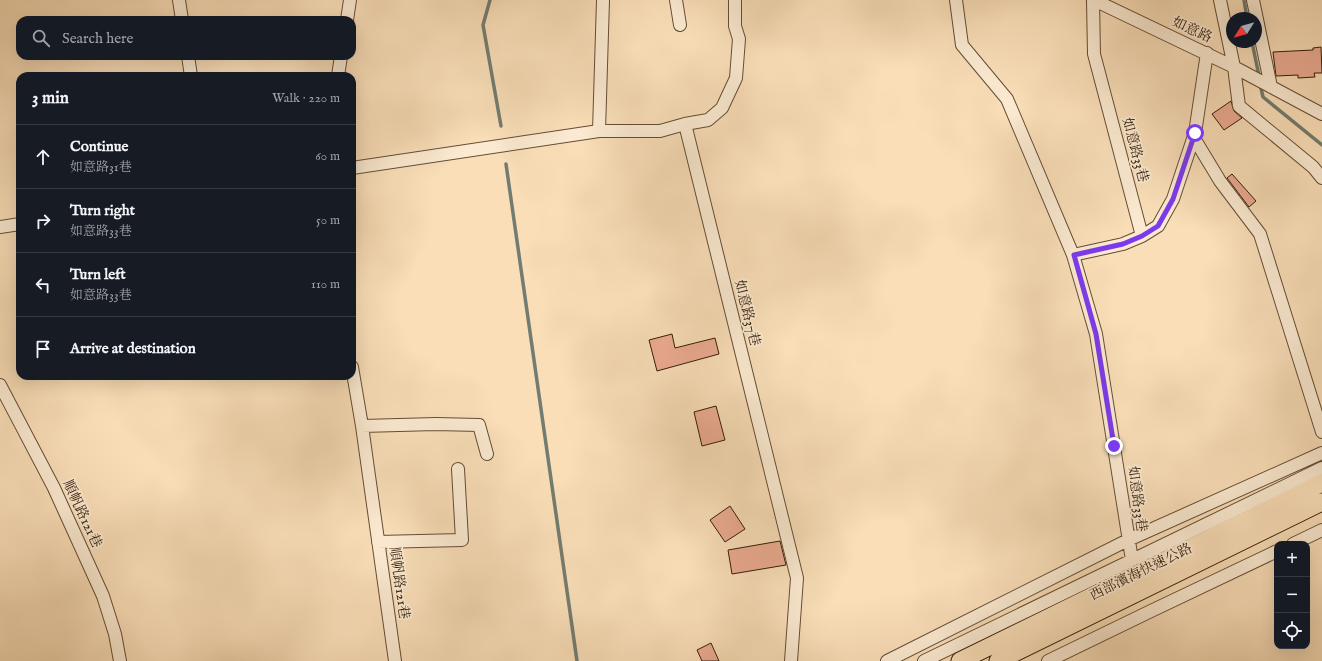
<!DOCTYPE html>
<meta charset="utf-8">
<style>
:root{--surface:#171b24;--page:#242831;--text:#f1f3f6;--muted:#9ea1a6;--line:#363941}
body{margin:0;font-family:"IM FELL English","Noto Serif TC",serif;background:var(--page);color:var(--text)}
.controls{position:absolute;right:12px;bottom:12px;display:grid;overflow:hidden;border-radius:8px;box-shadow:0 4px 16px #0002}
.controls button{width:36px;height:36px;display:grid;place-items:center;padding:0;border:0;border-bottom:1px solid var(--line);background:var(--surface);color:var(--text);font:20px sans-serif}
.compass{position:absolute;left:1226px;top:12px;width:36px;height:36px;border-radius:50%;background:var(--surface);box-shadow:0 4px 16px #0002;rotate:233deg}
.stop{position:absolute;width:12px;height:12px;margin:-9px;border:3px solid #7c3aed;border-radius:50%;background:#fff}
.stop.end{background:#7c3aed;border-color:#fff;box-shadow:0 1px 4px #0008}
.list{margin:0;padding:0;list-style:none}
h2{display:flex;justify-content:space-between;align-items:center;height:52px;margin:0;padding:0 16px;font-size:17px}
h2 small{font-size:13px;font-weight:400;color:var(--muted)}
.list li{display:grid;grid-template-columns:26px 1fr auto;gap:12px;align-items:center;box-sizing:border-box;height:64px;padding:0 16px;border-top:1px solid var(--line)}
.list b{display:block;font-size:15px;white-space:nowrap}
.list p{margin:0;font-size:13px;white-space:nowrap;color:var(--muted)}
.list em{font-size:13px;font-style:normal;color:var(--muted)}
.icon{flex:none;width:22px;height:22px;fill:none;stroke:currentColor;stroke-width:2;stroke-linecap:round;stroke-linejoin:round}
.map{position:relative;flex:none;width:1322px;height:661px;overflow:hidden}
.search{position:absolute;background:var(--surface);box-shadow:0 4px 16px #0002;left:16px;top:16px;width:340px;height:44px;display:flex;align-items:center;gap:10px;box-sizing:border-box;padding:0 14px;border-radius:12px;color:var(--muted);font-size:15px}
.panel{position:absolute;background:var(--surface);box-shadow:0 4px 16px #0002;left:16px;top:72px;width:340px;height:308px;border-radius:12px}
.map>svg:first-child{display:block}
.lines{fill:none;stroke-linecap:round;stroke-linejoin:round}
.stream{stroke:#737c70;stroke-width:3.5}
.building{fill:#ecab92;stroke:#321d09}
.minor-casing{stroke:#644d35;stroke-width:14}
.highway-casing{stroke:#321d09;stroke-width:19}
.minor{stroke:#fbead1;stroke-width:12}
.highway{stroke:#f9deb8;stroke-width:17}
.route{stroke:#7c3aed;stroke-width:5}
.labels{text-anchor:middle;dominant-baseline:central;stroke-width:3.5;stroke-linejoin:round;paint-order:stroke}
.street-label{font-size:14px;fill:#321d09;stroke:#fbead1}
</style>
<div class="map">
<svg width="1322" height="661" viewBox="0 0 1322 661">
<rect width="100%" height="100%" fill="#f9deb8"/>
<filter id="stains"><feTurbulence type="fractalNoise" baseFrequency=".005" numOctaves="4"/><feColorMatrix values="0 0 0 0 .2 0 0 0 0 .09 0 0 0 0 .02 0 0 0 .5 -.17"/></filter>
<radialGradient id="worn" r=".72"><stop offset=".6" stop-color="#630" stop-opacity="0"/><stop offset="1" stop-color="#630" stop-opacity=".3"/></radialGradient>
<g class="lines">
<!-- stream -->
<path class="stream" d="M490,0L483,25L501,126
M1244,0L1247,18
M1252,42L1259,76
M1260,84L1263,97L1322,145
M506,164L577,661"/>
</g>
<!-- building -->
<path class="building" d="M1321,47L1322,73H1314L1315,77L1298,78V75L1276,76L1273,52L1313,50V48Z
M1231,101L1234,111L1242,118L1224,130L1212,114Z
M1232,174L1256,201L1249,207L1227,178Z
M672,334L675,348L715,338L719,354L657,371L649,340Z
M716,406L725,440L702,446L694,412Z
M730,506L745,529L725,542L710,520Z
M780,541L786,565L732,574L728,550Z
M711,643L719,661H702L697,650Z"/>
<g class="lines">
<!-- minor casing -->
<g class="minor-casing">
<path id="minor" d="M179,0L182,20
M676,0L680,25
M735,0V26L739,39L736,78L722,108L708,120L685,124L797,578L791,661
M956,0L962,45L1007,99L1073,255L1096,334L1132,560
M1094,0L1234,67L1322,114
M1220,0L1234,67L1239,106L1313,167L1322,178
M1253,0L1271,87
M347,20L350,0
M188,56L191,76
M338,76L341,56
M599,131L603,0
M1194,138L1220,181L1260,234L1322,432
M352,168L599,131H660L685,124
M0,227L20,224
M1142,236L1158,226L1173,199L1195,133L1207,53
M1073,255L1123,244L1142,236L1094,54L1093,0
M352,367L362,426L395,661
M0,385L54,488L103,596L115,634L120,661
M362,426L436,424L479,425L487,454
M378,542L462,540L458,469
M1293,544L1322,530
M887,661L1128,540L1322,453
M924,661L1322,468
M1048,661L1151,611L1277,551"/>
</g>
<!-- highway casing -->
<g class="highway-casing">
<path id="highway" d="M960,661L1322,483
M998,661L1322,502"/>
</g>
<!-- minor -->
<use href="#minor" class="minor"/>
<!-- highway -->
<use href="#highway" class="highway"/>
</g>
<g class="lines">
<!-- route -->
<path class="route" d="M1114,446L1096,334L1074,255L1123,244L1142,236L1158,226L1173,199L1195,133"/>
</g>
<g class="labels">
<!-- street labels -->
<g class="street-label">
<text transform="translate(1192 30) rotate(25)">如意路</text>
<text transform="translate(1135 150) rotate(75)">如意路33巷</text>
<text transform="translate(747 313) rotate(76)">如意路37巷</text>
<text transform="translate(1137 499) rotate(82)">如意路33巷</text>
<text transform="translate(82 514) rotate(65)">順帆路121巷</text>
<text transform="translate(1141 572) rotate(-26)">西部濱海快速公路</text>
<text transform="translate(399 583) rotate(82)">順帆路121巷</text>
</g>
</g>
<rect width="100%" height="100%" filter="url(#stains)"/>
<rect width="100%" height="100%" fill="url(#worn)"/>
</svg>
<div class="controls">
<button>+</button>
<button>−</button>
<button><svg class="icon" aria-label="locate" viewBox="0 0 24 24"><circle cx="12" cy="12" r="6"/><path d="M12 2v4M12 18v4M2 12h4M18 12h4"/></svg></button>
</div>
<svg class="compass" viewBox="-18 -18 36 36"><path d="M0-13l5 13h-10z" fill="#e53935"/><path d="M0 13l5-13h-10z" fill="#9ea1a6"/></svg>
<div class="stop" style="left:1195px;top:133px"></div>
<div class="stop end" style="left:1114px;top:446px"></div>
<div class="search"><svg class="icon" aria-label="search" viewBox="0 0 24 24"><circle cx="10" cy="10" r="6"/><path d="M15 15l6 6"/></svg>Search here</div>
<section class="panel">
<h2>3 min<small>Walk · 220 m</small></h2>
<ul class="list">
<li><svg class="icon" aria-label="ahead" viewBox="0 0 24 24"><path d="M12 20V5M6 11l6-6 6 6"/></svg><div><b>Continue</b><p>如意路31巷</p></div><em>60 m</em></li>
<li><svg class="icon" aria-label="right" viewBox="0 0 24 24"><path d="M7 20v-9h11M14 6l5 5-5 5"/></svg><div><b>Turn right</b><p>如意路33巷</p></div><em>50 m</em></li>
<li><svg class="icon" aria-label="left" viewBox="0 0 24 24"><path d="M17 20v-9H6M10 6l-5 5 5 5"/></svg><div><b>Turn left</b><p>如意路33巷</p></div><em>110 m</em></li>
<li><svg class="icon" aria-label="arrive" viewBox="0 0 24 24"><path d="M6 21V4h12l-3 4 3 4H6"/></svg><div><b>Arrive at destination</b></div></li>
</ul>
</section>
</div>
